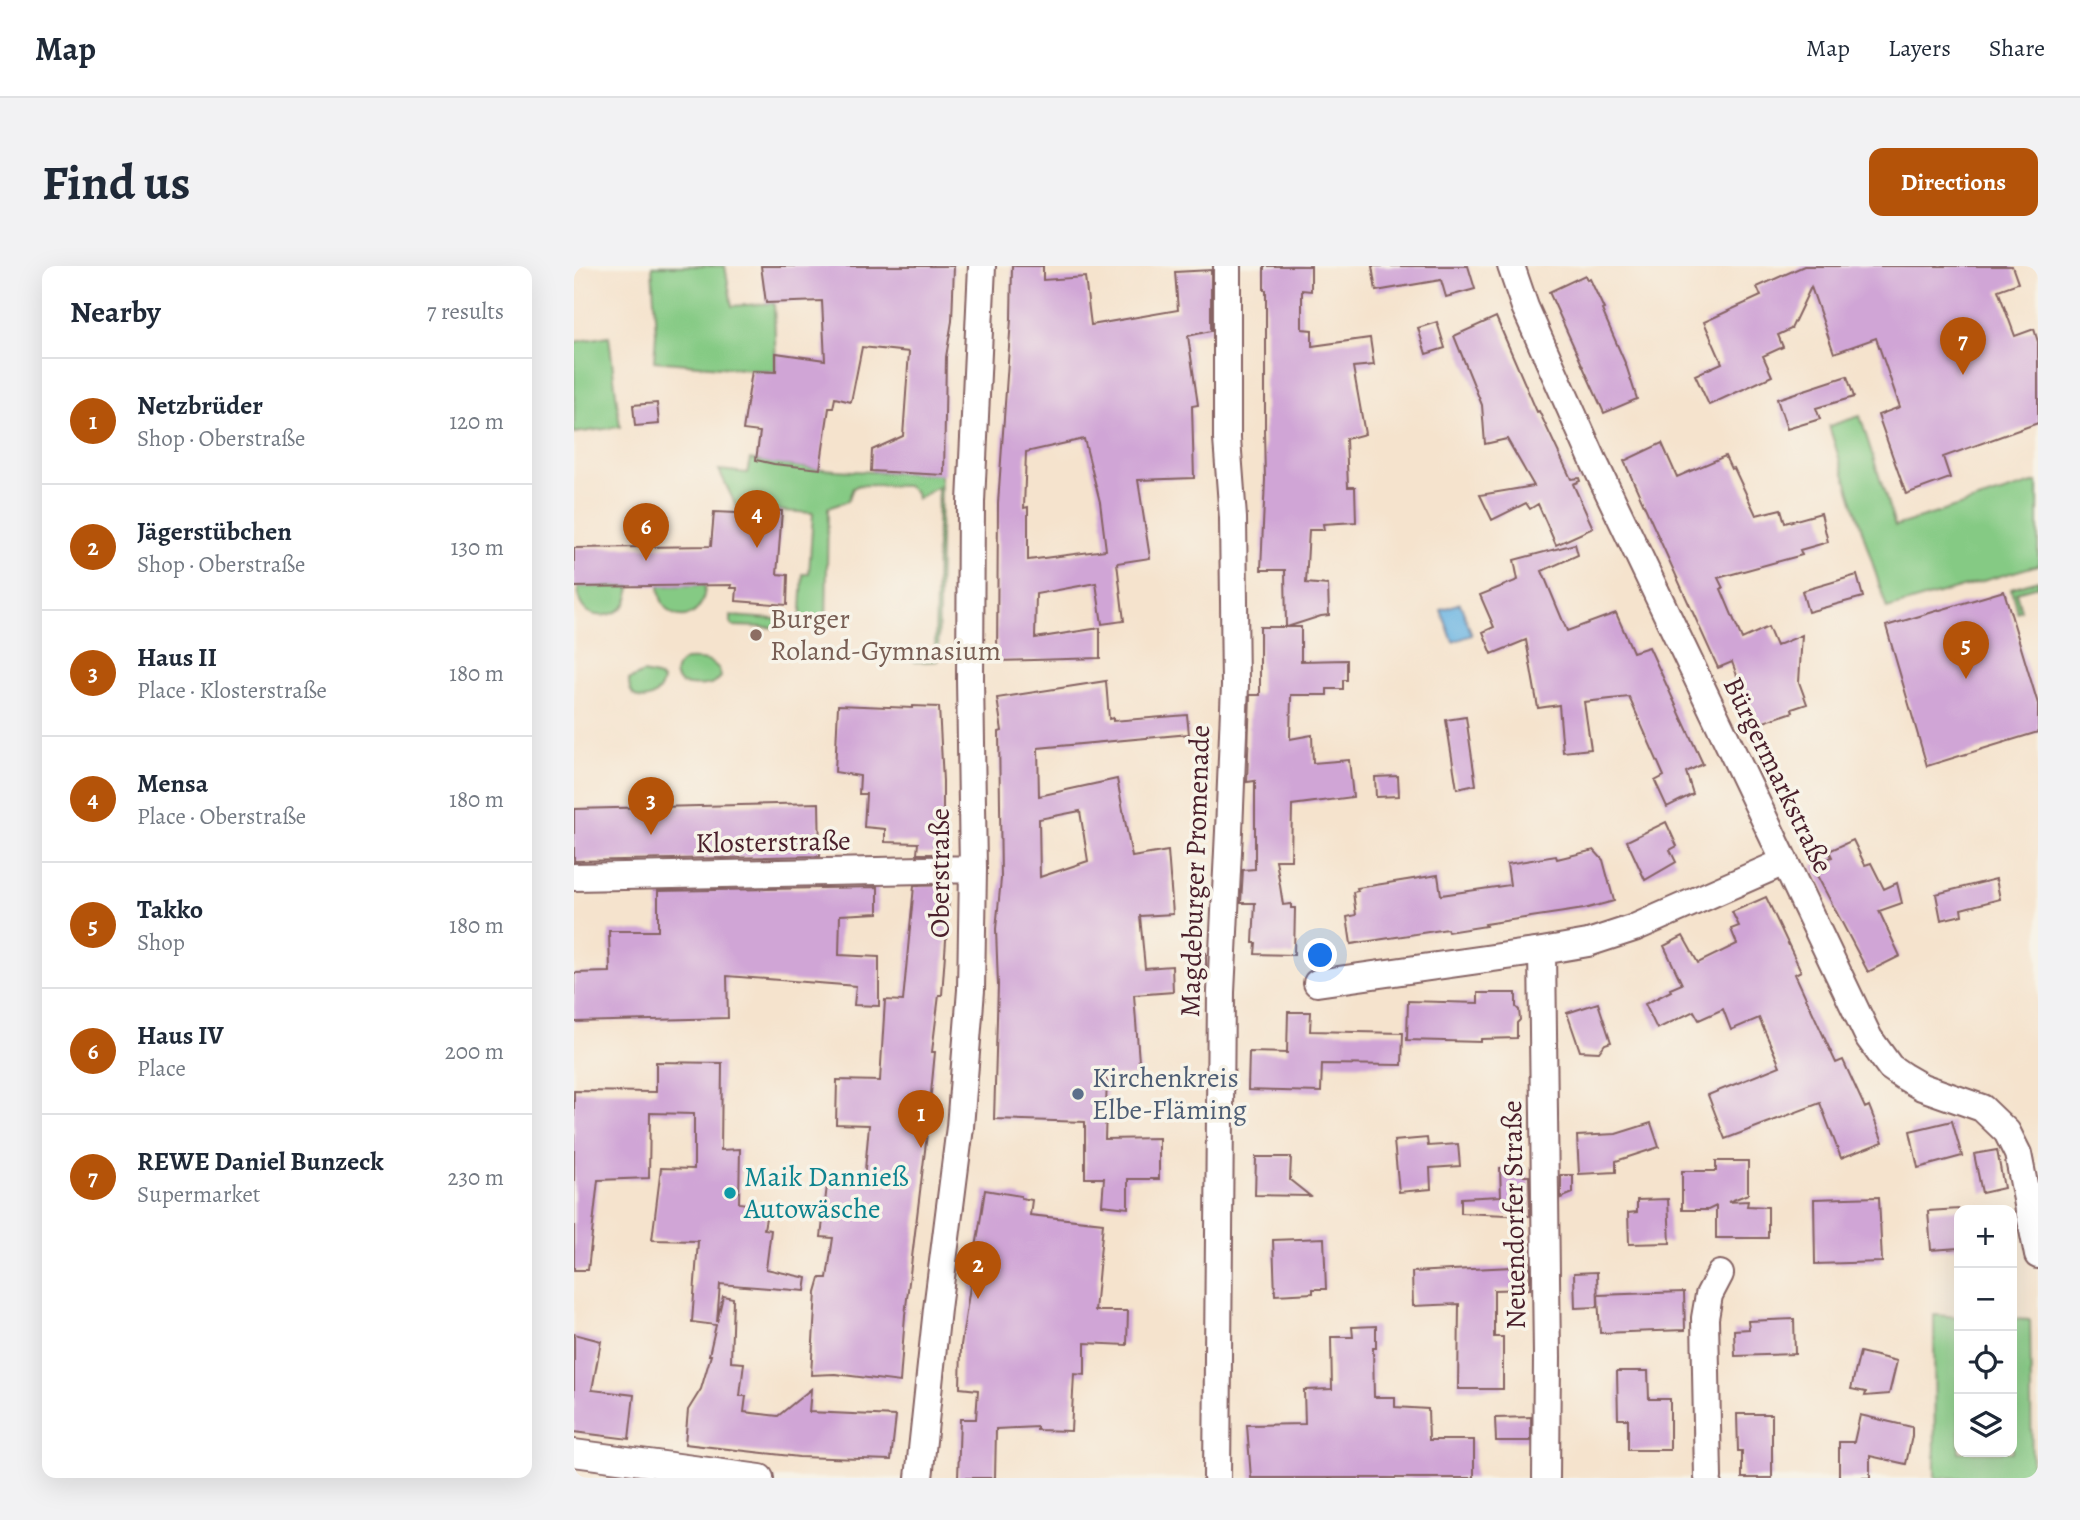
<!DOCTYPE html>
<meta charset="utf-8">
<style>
:root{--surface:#fff;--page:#f2f2f3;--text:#1f2937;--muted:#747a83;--line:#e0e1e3;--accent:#b45309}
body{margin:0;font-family:Alegreya,serif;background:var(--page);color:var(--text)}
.controls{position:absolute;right:21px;bottom:21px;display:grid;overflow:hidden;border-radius:14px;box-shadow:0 7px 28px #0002}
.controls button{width:63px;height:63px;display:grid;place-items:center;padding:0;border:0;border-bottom:2px solid var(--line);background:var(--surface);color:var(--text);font:35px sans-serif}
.you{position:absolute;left:747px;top:690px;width:24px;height:24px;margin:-18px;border:5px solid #fff;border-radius:50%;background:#1a73e8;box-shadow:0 0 0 10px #1a73e833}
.badge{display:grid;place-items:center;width:46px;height:46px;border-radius:50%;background:var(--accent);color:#fff;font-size:23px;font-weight:700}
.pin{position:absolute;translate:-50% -58px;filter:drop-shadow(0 2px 4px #0008)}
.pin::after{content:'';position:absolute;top:37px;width:24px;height:21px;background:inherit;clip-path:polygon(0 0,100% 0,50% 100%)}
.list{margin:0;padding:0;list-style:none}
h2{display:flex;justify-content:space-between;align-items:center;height:91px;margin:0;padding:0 28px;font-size:30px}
h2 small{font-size:23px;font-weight:400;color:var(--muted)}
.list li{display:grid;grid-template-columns:46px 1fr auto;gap:21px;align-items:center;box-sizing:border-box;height:126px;padding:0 28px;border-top:2px solid var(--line)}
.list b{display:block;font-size:26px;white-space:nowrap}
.list p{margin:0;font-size:23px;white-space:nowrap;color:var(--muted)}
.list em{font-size:23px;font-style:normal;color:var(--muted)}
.icon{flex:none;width:38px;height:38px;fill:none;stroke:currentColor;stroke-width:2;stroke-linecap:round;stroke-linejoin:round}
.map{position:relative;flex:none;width:1464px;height:1212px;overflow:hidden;border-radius:14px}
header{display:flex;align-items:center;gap:42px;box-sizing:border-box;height:98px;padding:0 35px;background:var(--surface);border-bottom:2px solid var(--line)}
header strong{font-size:33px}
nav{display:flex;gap:38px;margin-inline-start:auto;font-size:24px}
.intro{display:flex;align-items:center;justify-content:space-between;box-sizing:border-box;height:168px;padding:0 42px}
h1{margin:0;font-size:49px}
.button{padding:18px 32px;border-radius:14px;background:var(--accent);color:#fff;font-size:24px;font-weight:700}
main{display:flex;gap:42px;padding:0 42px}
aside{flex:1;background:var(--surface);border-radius:14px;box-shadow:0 7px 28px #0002}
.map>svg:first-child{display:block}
.green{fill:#85ca84;stroke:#687458;stroke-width:2}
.water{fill:#69b4e2;stroke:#5a6a86;stroke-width:2}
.building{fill:#d0a5d6;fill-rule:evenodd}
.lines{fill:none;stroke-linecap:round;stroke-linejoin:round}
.minor-casing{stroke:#866464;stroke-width:30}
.minor{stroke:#fff;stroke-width:26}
.education-dot{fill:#8d6e63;stroke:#f7f3e8;stroke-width:2.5}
.service-dot{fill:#5c6f8a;stroke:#f7f3e8;stroke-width:2.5}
.culture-dot{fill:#0f9aa8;stroke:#f7f3e8;stroke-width:2.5}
.labels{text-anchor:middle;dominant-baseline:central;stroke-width:7;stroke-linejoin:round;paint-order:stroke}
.education-label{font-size:28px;fill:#785e54;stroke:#f7f3e8;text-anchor:start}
.street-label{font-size:28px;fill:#4a1f2b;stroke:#f7f3e8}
.service-label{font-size:28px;fill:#4e5e75;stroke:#f7f3e8;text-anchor:start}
.culture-label{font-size:28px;fill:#0d838f;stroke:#f7f3e8;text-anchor:start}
</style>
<header>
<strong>Map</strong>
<nav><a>Map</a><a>Layers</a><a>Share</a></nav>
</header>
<div class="intro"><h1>Find us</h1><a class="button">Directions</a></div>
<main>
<aside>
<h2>Nearby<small>7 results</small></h2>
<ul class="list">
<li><span class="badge">1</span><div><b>Netzbrüder</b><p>Shop · Oberstraße</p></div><em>120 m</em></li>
<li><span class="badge">2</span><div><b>Jägerstübchen</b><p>Shop · Oberstraße</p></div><em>130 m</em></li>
<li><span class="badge">3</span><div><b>Haus II</b><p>Place · Klosterstraße</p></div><em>180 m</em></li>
<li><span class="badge">4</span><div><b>Mensa</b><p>Place · Oberstraße</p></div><em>180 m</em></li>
<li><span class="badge">5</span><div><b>Takko</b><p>Shop</p></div><em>180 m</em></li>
<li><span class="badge">6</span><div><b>Haus IV</b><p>Place</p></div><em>200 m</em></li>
<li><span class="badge">7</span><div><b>REWE Daniel Bunzeck</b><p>Supermarket</p></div><em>230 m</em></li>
</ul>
</aside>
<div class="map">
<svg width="1464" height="1212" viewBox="0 0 1464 1212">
<rect width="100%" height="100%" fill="#f7f3e8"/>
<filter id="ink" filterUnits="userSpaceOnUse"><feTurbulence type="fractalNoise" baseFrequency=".0143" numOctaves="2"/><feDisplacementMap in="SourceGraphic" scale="14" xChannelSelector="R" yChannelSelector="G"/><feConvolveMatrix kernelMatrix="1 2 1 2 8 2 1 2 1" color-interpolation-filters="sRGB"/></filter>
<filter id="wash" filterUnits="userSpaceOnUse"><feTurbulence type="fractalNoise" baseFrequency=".00686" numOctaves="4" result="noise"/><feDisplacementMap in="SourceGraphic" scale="28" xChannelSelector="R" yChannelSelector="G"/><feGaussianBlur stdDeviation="1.57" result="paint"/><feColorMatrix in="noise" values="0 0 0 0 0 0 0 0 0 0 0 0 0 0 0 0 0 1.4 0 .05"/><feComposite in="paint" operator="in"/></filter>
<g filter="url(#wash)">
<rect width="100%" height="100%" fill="#f5e3cd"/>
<!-- green -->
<path class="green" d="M78,0H151L158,40L200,37L202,106L80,95L82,68Z
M35,70L46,161L0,167V76Z
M1286,150L1321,260L1462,216L1464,221V299L1313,343L1255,160Z
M176,193C239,206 304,206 367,208L364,395L341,396L340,394L361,382L364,221L343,233L342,227L333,220L285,219L279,222L274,235L254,242L252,363L226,362L229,308H235L239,247L163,242L145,204L173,207Z
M1464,314V320L1442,326L1447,344L1443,346L1437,322Z
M131,319C131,361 86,360 85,320Z
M57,320C56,325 55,332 52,337C43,352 16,355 7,338C4,333 5,326 4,321Z
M157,350L213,354V362L159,360L157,357Z
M111,394C126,393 145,393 147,411C138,422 121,420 108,418C97,410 101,400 111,394Z
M69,407L82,410L89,414C85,438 54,440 55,414Z
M1360,1049L1385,1051V1186H1438V1053L1456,1054L1458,1212H1361Z"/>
<!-- water -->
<path class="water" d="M886,337L898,369L879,376L867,344Z"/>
<g id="blocks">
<!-- building -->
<path class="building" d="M187,0H380L378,55L372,91L370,209L297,205L298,184L329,170L335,86L288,81L277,136L261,132L259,142H255L246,203L200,198L182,194L186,166L169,164L178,105L202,106V87L251,94L248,35L192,37Z
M438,0H469V14L511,11L517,59L604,44L601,6L637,4V65L614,70L624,139L618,140L620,212L564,214L576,292L543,297L550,355L528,358L522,317L462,328L461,372L526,362V392L423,395L424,237L437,53ZM510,173L526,236L532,284L454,294V241L450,242L452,186Z
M690,0H737V25L728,24V63L738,64V80L796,72L800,99L779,101L791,168L772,173L774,221H781L782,256L749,258L750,264H735L732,317L754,319L755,349L747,350L713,361H727V395L773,394V414H769V423H753V429H717L716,473L738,469L739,497L775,494L779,531L718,539L717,594H702L709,639L717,638V642H721L720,689L681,688L682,677H679L681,637H667L669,604L681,603V515L673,516L676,429H686V361H712L711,304H687L691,214L690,163L691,162V112H692V24H690Z
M798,0H894L901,23L872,31L867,14L802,25Z
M1230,0H1438L1444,17L1424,24L1441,70L1460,63L1464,76V157L1369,191L1376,212L1332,228L1304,149L1326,141L1302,72L1260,87L1237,21L1217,63L1204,69L1209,81L1189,90L1198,110L1135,139L1121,109L1148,97L1130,56L1187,30L1183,21Z
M1011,9L1013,14L1016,13L1030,43L1028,44L1052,99L1063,133L1030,147L975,26Z
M922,51L963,146L965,145L997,213L1005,212L1006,215L999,218L1019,262L982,279L964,238L956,243L952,237L918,254L906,229L960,220L933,173L911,178L908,139L880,70Z
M863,56L871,82L852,88L844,62Z
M1273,110L1280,131L1242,142L1246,153L1213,163L1203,133Z
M83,137L85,158L61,160L59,139Z
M1088,177L1103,211L1151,190L1157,203L1160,202L1182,249L1207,243L1211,257L1247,247L1254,276L1226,284L1228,289L1144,312L1149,322L1147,323L1168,373L1194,361L1202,380L1228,369L1225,416L1233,438L1218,443L1219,446L1181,459L1158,396L1144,402L1050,195Z
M163,242L208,245L203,308L214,309L213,339L162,335L163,322H157L158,319L0,321V282L137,280L140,246L163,247Z
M1001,278L1004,289L968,305L993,365L1042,347L1059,386L1075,381L1129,498L1112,506L1119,528L1093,541L1081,515L1090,510L1055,431L1010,436L1017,483L989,486L985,439L964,442L952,374L918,388L909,366L920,361L906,329L944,314L940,294Z
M1283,309L1289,331L1234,346L1228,325Z
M1430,325L1464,438V466L1353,500L1312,360Z
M532,415L535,453L539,452V455L613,449L615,468L464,482L465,530L543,513L558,591L594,585L599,648L566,650L571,702L598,700L599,726L560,729L566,809L533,811L531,873L585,872V913H554V942L528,939L530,912H511V856L420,853L424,719L422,663L427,613L425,466L428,465L423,432ZM506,545L514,595L466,611L465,553Z
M264,439L339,442V440L365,441L369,515V588H343L344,577L311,576V563L290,561L292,528H285L286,510L261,506Z
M892,451L902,519L883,523L872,454Z
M824,510L825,530L802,531L801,511Z
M245,537L246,590L0,595V543Z
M1092,556L1103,580L1096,584L1102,596L1071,614L1053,575Z
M1279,574L1291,599L1297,597L1310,623L1323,617L1328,637L1305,645L1326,690L1294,706L1238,600L1258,591L1255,585Z
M1020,584L1029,594L1040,635L1010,643L911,658L912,660L874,666L873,663L777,678L773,651L782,649L779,626L784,625L783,622L864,609L867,629L936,619L933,598L982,590L983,593Z
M1422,613L1426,633L1387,643L1388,649L1367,654L1362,628Z
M376,619L368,729H365L358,786H361L353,868L331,1049L326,1116L261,1108L237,1109L242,1026L246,1012H253L259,972L247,971L254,911L290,915L295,859L262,858L263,814L306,815L311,734L329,735L340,620Z
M304,621V647L266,649L265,689L305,691V740L280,739L282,720L153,710L154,752L0,756V707L36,706L35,665H84V625Z
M1192,631L1227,705L1221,708L1262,797L1269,794L1291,842L1295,840L1309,876L1267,892L1246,837L1151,873L1134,829L1206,800L1185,752L1157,764L1149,743L1125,754L1120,745L1083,763L1071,738L1097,725L1096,723L1108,718L1090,680L1109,670L1124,697L1163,678L1157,663L1165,660L1158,646Z
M632,687V710L614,711L612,688Z
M904,727H942V741L945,744L946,754L943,757V772L907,773V776L833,774L834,735L904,737Z
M1024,737L1037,776L1031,778L1025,786L1006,785L993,747Z
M714,746H737L736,765L829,767L828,799L748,798L747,826L674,824L675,786L713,787Z
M82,796L148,797L147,884L166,883L165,937L194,941L190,963L197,964L192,1003L233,1012L231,1025L146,1018L143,1056L149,1030L159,1032L157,1096L170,1097L166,1130H172L170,1146L204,1150L237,1123L235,1146L322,1150L317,1194L225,1191L111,1178L114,1144L127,1123L137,1089H135L142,1059L118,1056L124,975L78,974L87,902L120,903V848L76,847L75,912L24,914L14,1004H0V825L82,826Z
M1378,855L1388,890L1344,902L1336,865Z
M1077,857L1085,881L1042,895V906L1005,908L1003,870L1042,868Z
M853,872L854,880L884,878L886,900L856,902L857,923L825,926L820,875Z
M1423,884L1430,922L1408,927L1400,888Z
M682,891H717L716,914L736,930L681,929Z
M1142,895H1174V928L1154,936L1174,935L1173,940L1194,941V972H1142V940L1134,944H1108V905H1142Z
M949,901L950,910H955L956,950L887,947V932L927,930L926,902Z
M987,909H999V927L987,932Z
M411,924L447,930V932L458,934L456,949L529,957L521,1045H554L553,1079L511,1077V1109L500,1108L497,1165L463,1164V1161L422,1163L421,1212H384L386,1153H402L404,1124L386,1122L387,1079Z
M1305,931L1308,996L1241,998L1240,933Z
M1094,933L1096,977L1055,978L1054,947L1063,946V934Z
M1385,943V982L1357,984L1354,945Z
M750,972L752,1023H739V1027L701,1029L699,974Z
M956,996V1023L920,1024V1071H929V1123H884L885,1038L839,1040L838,1006L938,1001V997Z
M1023,1006L1024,1041L1001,1042L1000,1007Z
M1110,1026L1111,1064L1026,1067L1024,1029Z
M1220,1053L1221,1088L1161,1090L1160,1064L1175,1063L1174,1055Z
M802,1060V1082H799L800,1131H821V1141L854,1143L855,1174H900V1212H677L673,1159L731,1158L730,1124L758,1123L757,1071H779L778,1061Z
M0,1068L27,1075L18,1124L60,1129L55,1173L0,1166Z
M1286,1086L1323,1095L1315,1128L1291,1130L1292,1126L1277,1123Z
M1043,1105H1074L1075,1133H1096V1184H1054V1153H1044Z
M1163,1148H1198V1212H1168V1185H1164Z
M1286,1149L1338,1161V1170L1332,1198L1296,1190V1212H1265V1176H1280Z
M957,1151V1175H922L921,1152Z"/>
</g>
</g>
<g filter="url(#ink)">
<use href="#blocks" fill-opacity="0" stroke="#866464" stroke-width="2"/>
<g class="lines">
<!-- minor casing -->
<g class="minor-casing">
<path id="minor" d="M937,0L951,41L1021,198L1295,772L1316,801L1329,810L1348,821L1408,842L1433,866L1444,888L1464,989
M0,611L399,603
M968,685L973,1091L972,1212
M743,717L968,685L1014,677L1060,662L1210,596
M0,1187L186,1212
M345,1212L363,1043L386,861L397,724L399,603L396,413L397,236L408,0
M643,1212L647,726L655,565L661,419L659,252L653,173V0
M1134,1212L1131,1052L1135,1029L1146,1008"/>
</g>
<!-- minor -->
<use href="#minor" class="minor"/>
</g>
</g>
<!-- markers -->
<circle class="education-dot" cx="182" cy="369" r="7"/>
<circle class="service-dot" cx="504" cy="828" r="7"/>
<circle class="culture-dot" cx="156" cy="927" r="7"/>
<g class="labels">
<!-- education labels -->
<g class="education-label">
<text x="196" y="353">Burger<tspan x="196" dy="32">Roland-Gymnasium</tspan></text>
</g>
<!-- street labels -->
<g class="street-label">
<text transform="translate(1204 509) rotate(64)">Bürgermarkstraße</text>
<text transform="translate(199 576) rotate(-1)">Klosterstraße</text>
<text transform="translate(621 605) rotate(-88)">Magdeburger Promenade</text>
<text transform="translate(366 607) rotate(-90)">Oberstraße</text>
<text transform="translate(940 949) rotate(-91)">Neuendorfer Straße</text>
</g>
<!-- service labels -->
<g class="service-label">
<text x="518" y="812">Kirchenkreis<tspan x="518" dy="32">Elbe-Fläming</tspan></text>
</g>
<!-- culture labels -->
<g class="culture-label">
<text x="170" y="911">Maik Dannieß<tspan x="170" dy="32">Autowäsche</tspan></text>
</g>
</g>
</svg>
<div class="controls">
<button>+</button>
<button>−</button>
<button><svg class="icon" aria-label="locate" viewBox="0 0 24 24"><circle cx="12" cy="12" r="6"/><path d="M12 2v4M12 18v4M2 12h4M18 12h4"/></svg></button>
<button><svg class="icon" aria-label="layers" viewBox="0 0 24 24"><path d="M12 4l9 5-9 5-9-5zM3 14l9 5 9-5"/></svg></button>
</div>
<div class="you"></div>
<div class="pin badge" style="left:347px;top:882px">1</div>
<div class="pin badge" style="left:404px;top:1033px">2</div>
<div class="pin badge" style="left:77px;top:569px">3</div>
<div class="pin badge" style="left:183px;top:282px">4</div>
<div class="pin badge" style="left:1392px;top:413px">5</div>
<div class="pin badge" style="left:72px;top:295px">6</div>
<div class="pin badge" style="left:1389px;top:109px">7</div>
</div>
</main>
